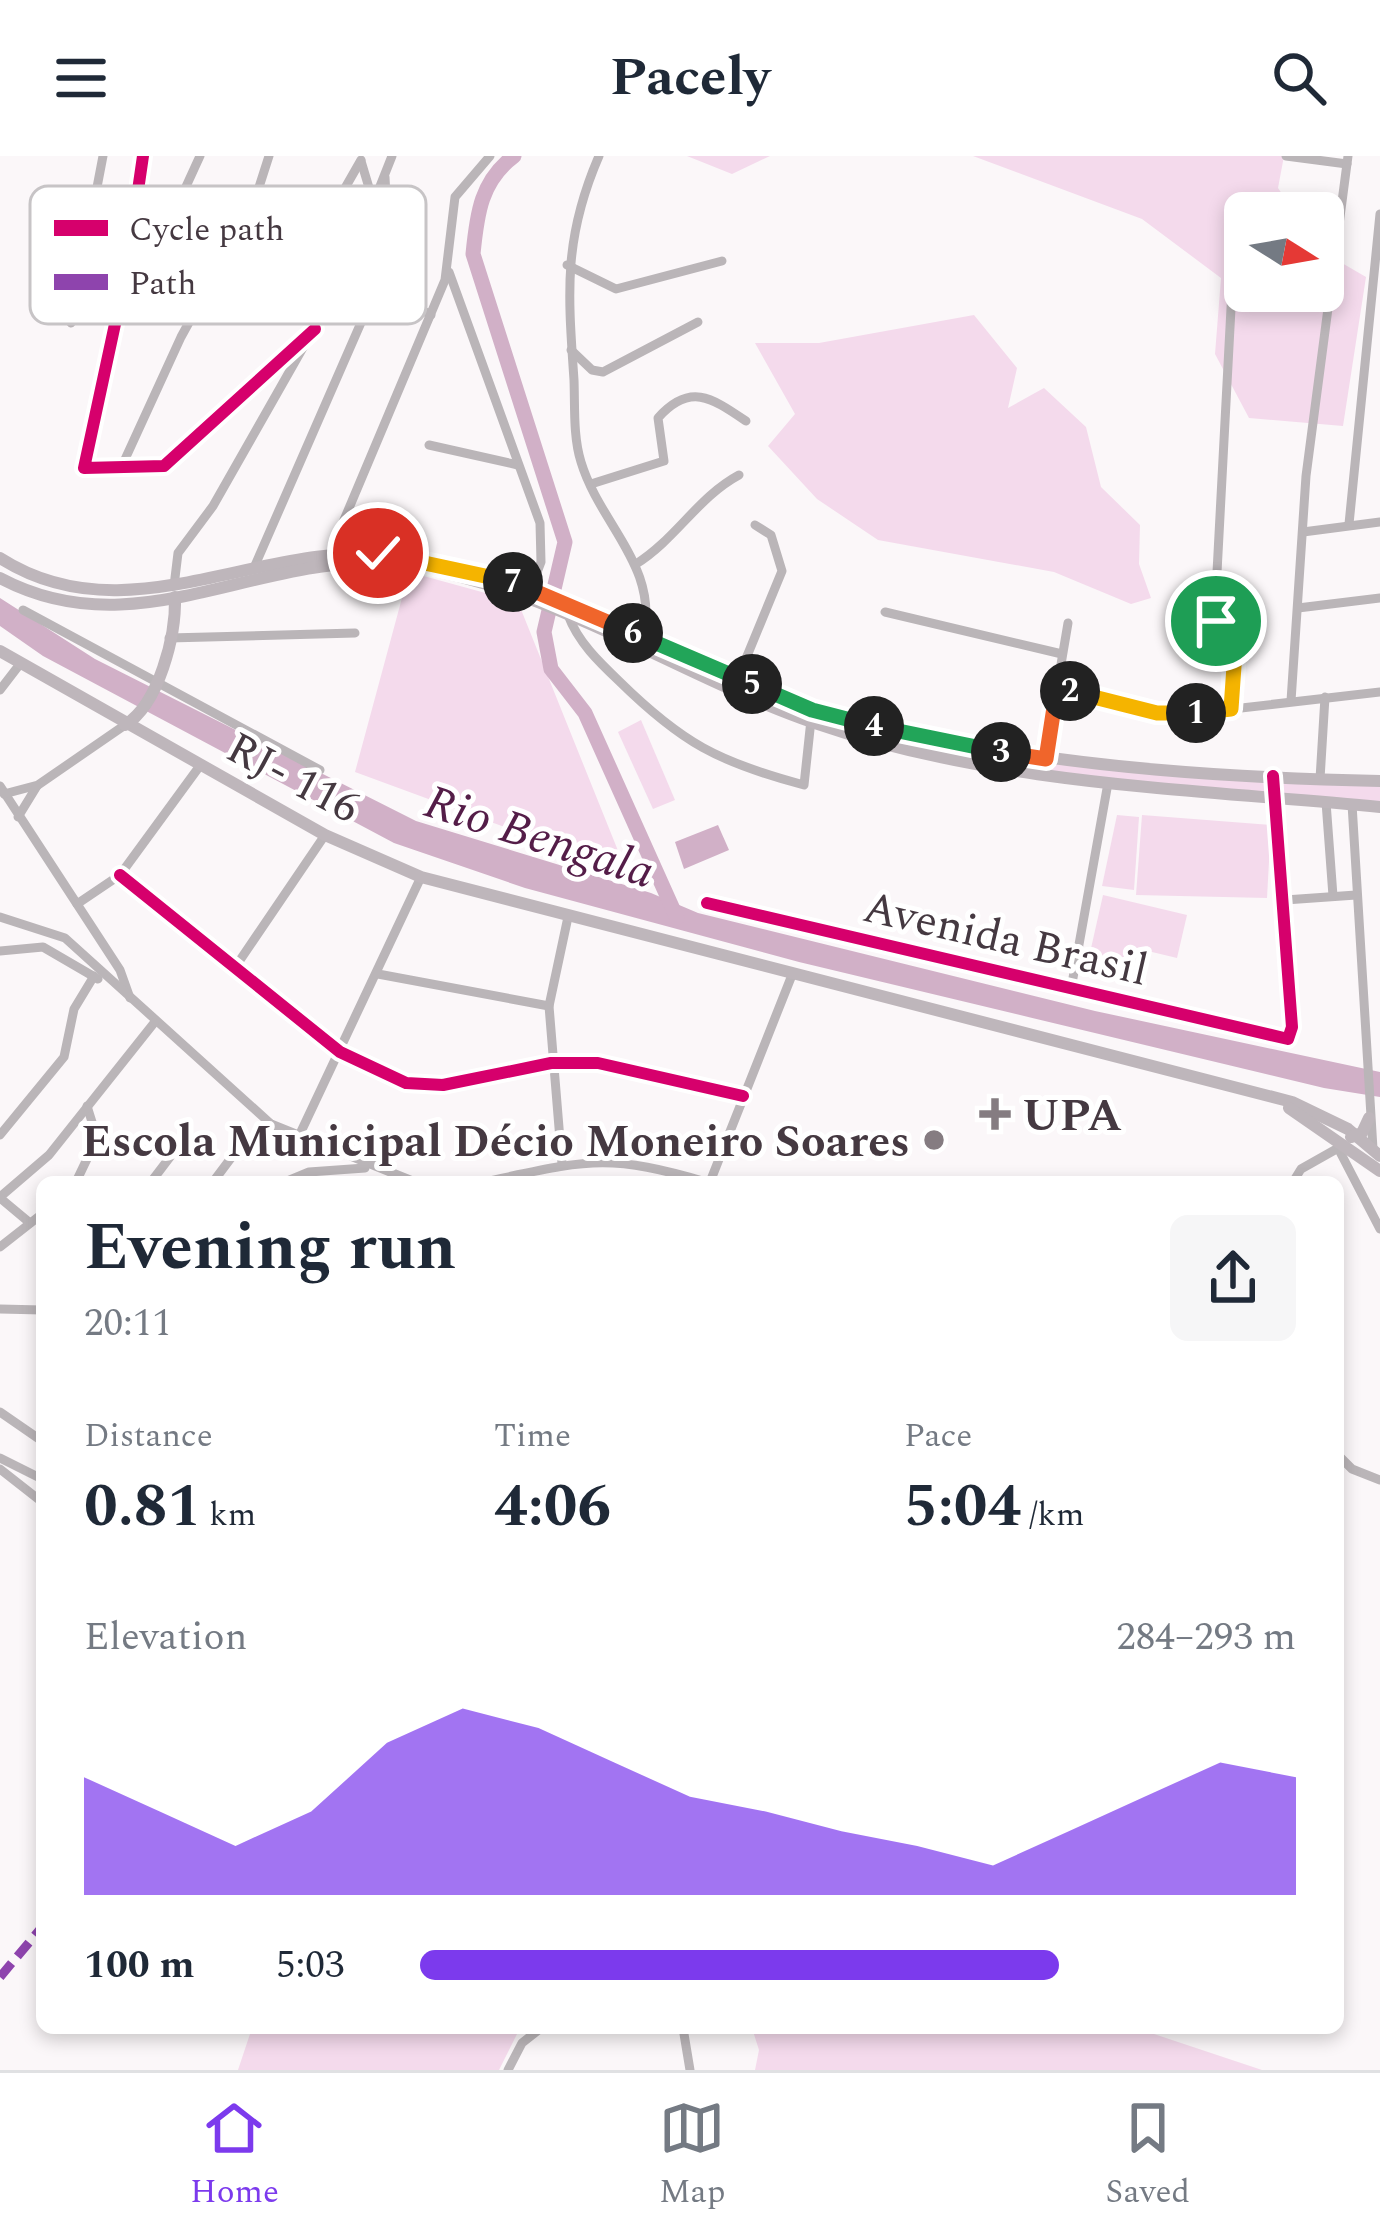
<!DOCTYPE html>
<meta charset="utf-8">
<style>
:root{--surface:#fff;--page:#f6f6f7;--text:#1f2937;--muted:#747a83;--line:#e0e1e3;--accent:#7c3aed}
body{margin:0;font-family:Spectral,serif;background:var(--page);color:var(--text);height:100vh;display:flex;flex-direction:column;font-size:45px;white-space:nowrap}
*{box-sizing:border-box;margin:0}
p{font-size:39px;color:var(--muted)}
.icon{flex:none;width:66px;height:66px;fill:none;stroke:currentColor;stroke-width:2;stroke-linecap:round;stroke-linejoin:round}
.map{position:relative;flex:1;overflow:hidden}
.details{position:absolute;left:36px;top:1020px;width:1308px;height:858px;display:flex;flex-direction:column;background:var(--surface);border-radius:18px;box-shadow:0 6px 18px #0003}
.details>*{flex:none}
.needle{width:78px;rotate:101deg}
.fabs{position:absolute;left:1224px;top:36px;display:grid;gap:24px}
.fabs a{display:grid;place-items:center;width:120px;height:120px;border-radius:18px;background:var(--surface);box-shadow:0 6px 18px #0003;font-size:60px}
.pin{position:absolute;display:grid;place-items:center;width:102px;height:102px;color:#fff;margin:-51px;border:6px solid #fff;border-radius:50%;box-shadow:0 3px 12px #0007}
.km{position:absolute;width:60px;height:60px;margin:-30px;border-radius:50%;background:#222;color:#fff;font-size:33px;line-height:60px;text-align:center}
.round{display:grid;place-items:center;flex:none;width:126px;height:126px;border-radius:18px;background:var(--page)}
.summary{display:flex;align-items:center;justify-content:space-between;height:204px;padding:0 48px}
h1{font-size:66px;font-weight:700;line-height:90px}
.stats{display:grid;grid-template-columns:repeat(3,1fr);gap:18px;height:204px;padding:12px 48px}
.stats div{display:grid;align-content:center}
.stats b{font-size:60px;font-weight:700}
.stats small{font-size:33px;font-weight:400}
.stats p{font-size:33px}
.chart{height:336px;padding:24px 48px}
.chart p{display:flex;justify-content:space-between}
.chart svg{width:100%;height:216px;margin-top:12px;fill:var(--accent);opacity:.7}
ul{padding:0 48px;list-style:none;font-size:39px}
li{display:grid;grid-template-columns:192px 144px 1fr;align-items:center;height:90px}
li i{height:30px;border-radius:15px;background:var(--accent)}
header{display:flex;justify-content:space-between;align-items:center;height:156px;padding:0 48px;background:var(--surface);font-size:54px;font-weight:700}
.menu{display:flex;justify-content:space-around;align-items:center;height:168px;border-top:3px solid var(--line);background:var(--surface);font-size:33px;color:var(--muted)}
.menu a{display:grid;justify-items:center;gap:6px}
.menu .selected{color:var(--accent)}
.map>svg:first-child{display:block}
</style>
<header><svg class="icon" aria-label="menu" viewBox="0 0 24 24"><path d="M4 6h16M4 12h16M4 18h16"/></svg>Pacely<svg class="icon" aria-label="search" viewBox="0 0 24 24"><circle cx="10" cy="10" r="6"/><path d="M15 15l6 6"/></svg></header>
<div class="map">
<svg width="1380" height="1914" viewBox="0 0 1380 1914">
<rect width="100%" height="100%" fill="#fbf7f9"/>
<g fill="#f4daec">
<path d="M687,0h83l-38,18z"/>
<path d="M973,0h311l-6,32 17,25h-50v78h78v-39l43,25 -23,149 -94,-8 -34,-64 6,-76 -79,-59z"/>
<path d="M974,159l43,53 -9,40 36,-20 42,39 15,60 39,38 -1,39 12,34 -20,6 -77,-32 -176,-32 -61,-41 -49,-53 27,-32 -40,-71h64z"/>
<path d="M409,416l109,30 113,281 -105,-48 -171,-63z"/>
<path d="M641,564l34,80 -22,9 -35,-77z"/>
<path d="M1028,603l352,26v20l-356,-33z"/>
<path d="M1117,659l22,2 -5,73 -32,-4z"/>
<path d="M1142,659l129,10 -4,73 -131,-3z"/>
<path d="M1103,739l84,20 -10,43 -50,-12 -10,35 -32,-6z"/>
<path d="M252,1872h268l-21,42h-261z"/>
<path d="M752,1872h384l126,42h-507l4,-20z"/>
</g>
<g fill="#d1b0c7">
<path d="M0,442l95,61 321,162 235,72 47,20 397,98 285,61v25l-56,-9 -525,-126 -274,-74 -131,-45 -351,-187 -43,-30z"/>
<path d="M718,669l11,25 -45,19 -9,-27z"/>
</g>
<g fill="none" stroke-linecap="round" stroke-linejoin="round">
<path stroke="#d1b0c7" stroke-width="15" d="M514,0c-33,25 -37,57 -41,98l92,288 -21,90 7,37 34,44 92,205"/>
<g stroke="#bab5b8" stroke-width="9">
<path d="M143,0l-17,117 -42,195 80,-2 151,-137"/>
<path d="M599,0c-36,83 -31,137 -25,224 1,26 -1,57 7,82 19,63 79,105 62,176"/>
<path d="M1286,0l61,8"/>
<path d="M361,5l12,40"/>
<path d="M309,95l52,-91"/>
<path d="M567,109l49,24 106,-28"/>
<path d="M449,116l91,251 1,39 -11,29"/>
<path d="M377,130l54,29"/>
<path d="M122,141l35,-47 43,-94"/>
<path d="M71,167l32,-167"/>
<path d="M571,194l21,20 11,2 95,-50"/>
<path d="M429,289l89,20"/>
<path d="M121,312l60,-131 72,-131 16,-50"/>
<path d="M591,328l73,-23 -6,-43c32,-36 54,-20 88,3"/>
<path d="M1349,368l31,-310"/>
<path d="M1303,376l77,-10"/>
<path d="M335,402l1,-19 109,-259 10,-83 35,-41"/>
<path d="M636,408c40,-25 62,-67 103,-89"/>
<path d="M253,414l124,-284 11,-49 -3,-60"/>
<path d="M174,430l4,-33 35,-47 133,-234 46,-116"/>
<path d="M1298,452l82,-10"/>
<path d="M23,454l297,160"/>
<path d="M885,456l177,42"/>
<path d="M568,459c10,27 31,47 51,66 63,62 99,81 185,104l7,-65"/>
<path d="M169,482l186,-5"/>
<path d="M738,522l44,-107 -11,-36 -16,-10"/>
<path d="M1057,532l123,27 200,-23"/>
<path d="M0,534l20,-26"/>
<path d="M1291,545l15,-225 42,-320"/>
<path d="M1231,553l4,-57 -16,-21 -4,-21 20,-377"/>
<path d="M1045,603l23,-136"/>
<path d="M1320,623l5,-82"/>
<path d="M0,630l120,184 10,28"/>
<path d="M4,638l34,-9 87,-60"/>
<path d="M1326,646l7,94"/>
<path d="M1352,648l21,345"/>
<path d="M18,661l19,-31"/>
<path d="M120,719l220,177 66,31 37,2 108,-22h47l145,33"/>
<path d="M1285,744l71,-5"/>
<path d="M707,747l581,136 4,-12 -19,-251"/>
<path d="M77,748l43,-29 79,-108"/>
<path d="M0,761l65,21 206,186 144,58"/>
<path d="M0,795l43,-4 55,32"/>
<path d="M236,810l89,-131"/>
<path d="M378,818l171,32"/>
<path d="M1071,833l37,-206"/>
<path d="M0,979l64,-78 10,-48 20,-33"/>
<path d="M298,982l123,-261"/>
<path d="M1338,992l42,81"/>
<path d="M562,1008l-13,-158 19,-89"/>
<path d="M76,1026l21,-44 -10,-32"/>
<path d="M151,1026l19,-25"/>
<path d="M213,1026l21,-28 37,-30"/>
<path d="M285,1026l24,-10 56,-4"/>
<path d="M484,1026c101,-21 120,-30 222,0"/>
<path d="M710,1026l82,-207"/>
<path d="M1293,1026l8,-13 39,-22"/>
<path d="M0,1041l49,-42 105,-132"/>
<path d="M0,1042l30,25"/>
<path d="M0,1091l42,-33"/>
<path d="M0,1153l42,1"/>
<path d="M0,1256l42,29"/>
<path d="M1338,1299l14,14 28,11"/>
<path d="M0,1302l42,21"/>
<path d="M0,1313l42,33"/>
<path d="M683,1872l7,42"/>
<path d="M508,1914l14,-27 19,-15"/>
</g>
<g stroke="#beb6bb" stroke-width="12">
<path d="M0,402c128,82 263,-21 398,-2 149,20 277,104 416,154 39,14 83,21 124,29 145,29 294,39 442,42"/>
<path d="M0,422c141,75 267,-34 409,-12 145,22 270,110 406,157 180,62 377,66 565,84"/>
<path d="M0,495l325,184 96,42 871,225 56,27 32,27"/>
<path d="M125,569c34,-21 51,-89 50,-128"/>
<path d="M1289,952l91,63"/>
<path d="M1351,981l11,-4 7,-15"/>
</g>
<path stroke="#8e44ad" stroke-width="9" stroke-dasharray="18 9" stroke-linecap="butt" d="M0,1821l42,-50"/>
<defs>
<g id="cycleway">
<path d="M143,0l-17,117 -42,195 80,-2 151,-137"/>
<path d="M120,719l220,177 66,31 37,2 108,-22h47l145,33"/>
<path d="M707,747l581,136 4,-12 -19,-251"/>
</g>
</defs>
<use href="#cycleway" stroke="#fff" stroke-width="20"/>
<use href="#cycleway" stroke="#d6006c" stroke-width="12"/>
</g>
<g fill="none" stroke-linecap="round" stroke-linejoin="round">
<defs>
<path id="split-1" d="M1196,557l35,-4 4,-57 -19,-31"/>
<path id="split-2" d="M1070,535l87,22h39"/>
<path id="split-3" d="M1001,596l45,7 11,-71 13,3"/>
<path id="split-4" d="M874,570l127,26"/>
<path id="split-5" d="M752,528l60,26 62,16"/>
<path id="split-6" d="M633,477l119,51"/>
<path id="split-7" d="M513,426l120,51"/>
<path id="split-8" d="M378,397l135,29"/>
</defs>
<use href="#split-1" stroke="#fff" stroke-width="24"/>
<use href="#split-2" stroke="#fff" stroke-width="24"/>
<use href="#split-3" stroke="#fff" stroke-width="24"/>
<use href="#split-4" stroke="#fff" stroke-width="24"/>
<use href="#split-5" stroke="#fff" stroke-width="24"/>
<use href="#split-6" stroke="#fff" stroke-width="24"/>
<use href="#split-7" stroke="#fff" stroke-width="24"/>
<use href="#split-8" stroke="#fff" stroke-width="24"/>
<use href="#split-1" stroke="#f5b400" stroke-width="15"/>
<use href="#split-2" stroke="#f5b400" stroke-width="15"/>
<use href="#split-3" stroke="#f0652b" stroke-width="15"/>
<use href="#split-4" stroke="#22a559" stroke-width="15"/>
<use href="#split-5" stroke="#22a559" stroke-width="15"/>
<use href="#split-6" stroke="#22a559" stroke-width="15"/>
<use href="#split-7" stroke="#f0652b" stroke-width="15"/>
<use href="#split-8" stroke="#f5b400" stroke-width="15"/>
</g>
<g fill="#857c81" stroke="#fff" stroke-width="4.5">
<path d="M989 940h12v12h12v12h-12v12h-12v-12h-12v-12h12z"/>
<circle cx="934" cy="984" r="12"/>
</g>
<g text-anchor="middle" stroke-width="10" stroke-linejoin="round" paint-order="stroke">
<g font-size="45" fill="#453941" stroke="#fff">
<text transform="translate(294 620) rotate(28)" y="16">RJ- 116</text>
<text transform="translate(1006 781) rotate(13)" y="16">Avenida Brasil</text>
</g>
<g font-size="45" font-weight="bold" fill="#453941" stroke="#fff" text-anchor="start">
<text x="1022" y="974">UPA</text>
<text x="910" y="1000" text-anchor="end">Escola Municipal Décio Moneiro Soares</text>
</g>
<g font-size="48" font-style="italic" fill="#541d48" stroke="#fff">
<text transform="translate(540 679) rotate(18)" y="17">Rio Bengala</text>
</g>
</g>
<rect x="30" y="30" width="396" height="138" rx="18" fill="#fff" stroke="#c7c4c6" stroke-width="3"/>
<rect x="54" y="64" width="54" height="16" fill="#d6006c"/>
<rect x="54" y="118" width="54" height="16" fill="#8e44ad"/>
<g font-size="33" fill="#453941">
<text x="129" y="84">Cycle path</text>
<text x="129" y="138">Path</text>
</g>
</svg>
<div class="fabs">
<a><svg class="needle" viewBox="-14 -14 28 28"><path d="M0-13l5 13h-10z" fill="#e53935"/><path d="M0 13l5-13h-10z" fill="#747a83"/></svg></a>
</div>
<div class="pin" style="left:1216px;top:465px;background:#1e9e55"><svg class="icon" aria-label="arrive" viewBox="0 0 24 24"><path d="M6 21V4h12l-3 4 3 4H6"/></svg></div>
<div class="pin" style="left:378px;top:397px;background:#d93025"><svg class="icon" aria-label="check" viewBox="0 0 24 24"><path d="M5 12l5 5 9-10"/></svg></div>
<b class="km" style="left:1196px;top:557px">1</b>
<b class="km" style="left:1070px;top:535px">2</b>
<b class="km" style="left:1001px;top:596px">3</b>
<b class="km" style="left:874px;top:570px">4</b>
<b class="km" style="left:752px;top:528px">5</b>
<b class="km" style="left:633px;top:477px">6</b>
<b class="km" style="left:513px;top:426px">7</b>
<section class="details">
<div class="summary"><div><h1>Evening run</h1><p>20:11</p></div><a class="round"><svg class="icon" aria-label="share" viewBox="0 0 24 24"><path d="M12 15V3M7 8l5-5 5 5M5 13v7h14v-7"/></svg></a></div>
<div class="stats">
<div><p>Distance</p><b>0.81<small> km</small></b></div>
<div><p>Time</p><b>4:06</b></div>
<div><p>Pace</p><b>5:04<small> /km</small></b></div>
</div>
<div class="chart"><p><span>Elevation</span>284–293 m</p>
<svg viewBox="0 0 160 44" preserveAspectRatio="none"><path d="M0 44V20L10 27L20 34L30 27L40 13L50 6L60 10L70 17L80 24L90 27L100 31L110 34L120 38L130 31L140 24L150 17L160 20V44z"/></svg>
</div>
<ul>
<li><b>100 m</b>5:03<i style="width:73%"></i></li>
</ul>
</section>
</div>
<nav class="menu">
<a class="selected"><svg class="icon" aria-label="home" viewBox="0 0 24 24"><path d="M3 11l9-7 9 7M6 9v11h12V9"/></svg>Home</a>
<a><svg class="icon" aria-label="map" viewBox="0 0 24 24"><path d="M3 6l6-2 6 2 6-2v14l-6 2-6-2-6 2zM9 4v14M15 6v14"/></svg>Map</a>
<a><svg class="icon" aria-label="saved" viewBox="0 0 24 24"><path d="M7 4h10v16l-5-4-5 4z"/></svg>Saved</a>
</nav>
